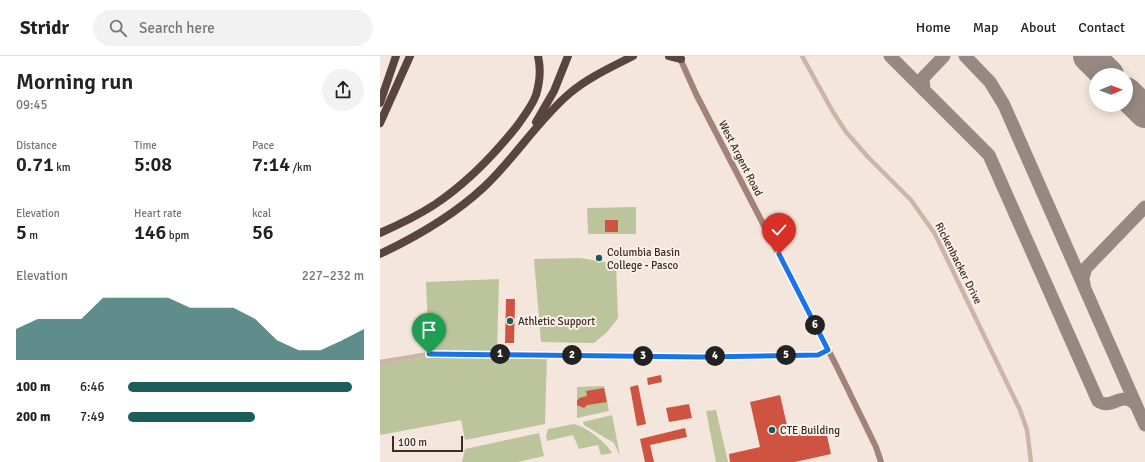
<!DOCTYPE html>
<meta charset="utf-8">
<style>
:root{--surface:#fff;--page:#f2f2f2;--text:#222;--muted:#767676;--line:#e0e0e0;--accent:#1b5d5b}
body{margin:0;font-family:Signika,sans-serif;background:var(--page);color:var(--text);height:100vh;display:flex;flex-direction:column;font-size:15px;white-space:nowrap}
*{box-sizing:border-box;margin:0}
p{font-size:13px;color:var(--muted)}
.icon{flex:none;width:22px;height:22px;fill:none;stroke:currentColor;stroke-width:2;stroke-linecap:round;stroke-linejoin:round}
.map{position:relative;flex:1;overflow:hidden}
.drawer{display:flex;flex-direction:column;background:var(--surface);width:380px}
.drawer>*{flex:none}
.needle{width:26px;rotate:89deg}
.controls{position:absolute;left:709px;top:12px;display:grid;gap:8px}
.controls a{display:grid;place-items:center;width:44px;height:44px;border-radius:50%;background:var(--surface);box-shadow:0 2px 10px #0003;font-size:20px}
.scale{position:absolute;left:12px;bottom:10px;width:71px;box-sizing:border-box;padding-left:4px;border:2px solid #392c28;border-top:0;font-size:11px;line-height:14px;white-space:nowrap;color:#392c28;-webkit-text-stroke:3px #fbf1e9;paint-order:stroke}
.pin{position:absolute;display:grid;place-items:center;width:34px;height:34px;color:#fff;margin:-41px -17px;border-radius:50% 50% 50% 0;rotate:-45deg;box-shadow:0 0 4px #0007}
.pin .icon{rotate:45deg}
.km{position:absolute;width:20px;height:20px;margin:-10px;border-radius:50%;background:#222;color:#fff;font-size:11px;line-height:20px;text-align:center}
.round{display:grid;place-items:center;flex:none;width:42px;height:42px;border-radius:21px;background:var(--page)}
.overview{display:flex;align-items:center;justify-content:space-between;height:68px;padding:0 16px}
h1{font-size:22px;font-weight:600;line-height:30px}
.stats{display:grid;grid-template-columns:repeat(3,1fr);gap:6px;height:68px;padding:4px 16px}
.stats div{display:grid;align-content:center}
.stats b{font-size:20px;font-weight:600}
.stats small{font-size:11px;font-weight:400}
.stats p{font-size:11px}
.chart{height:112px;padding:8px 16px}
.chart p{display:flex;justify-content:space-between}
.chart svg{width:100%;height:72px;margin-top:4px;fill:var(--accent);opacity:.7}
ul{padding:0 16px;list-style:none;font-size:13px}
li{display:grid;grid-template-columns:64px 48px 1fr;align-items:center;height:30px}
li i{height:10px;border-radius:5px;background:var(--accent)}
header{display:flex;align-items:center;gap:24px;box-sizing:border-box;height:56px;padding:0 20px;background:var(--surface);border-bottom:1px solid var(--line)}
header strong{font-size:19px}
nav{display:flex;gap:22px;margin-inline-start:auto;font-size:14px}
.search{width:280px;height:36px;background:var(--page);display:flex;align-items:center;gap:10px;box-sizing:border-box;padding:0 14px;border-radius:22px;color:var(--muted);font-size:15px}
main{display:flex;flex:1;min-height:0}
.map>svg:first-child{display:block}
</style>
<header>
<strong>Stridr</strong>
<div class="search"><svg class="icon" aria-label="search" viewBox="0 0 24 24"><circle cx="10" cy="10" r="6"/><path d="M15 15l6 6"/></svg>Search here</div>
<nav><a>Home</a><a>Map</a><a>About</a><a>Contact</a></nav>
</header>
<main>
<section class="drawer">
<div class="overview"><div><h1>Morning run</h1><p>09:45</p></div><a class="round"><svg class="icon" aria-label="share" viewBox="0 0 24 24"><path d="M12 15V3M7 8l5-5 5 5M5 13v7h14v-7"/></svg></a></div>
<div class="stats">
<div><p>Distance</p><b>0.71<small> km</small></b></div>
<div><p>Time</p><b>5:08</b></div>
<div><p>Pace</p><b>7:14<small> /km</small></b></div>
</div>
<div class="stats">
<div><p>Elevation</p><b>5<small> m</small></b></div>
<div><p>Heart rate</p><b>146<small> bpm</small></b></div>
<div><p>kcal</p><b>56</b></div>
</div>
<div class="chart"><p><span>Elevation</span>227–232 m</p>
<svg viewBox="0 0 160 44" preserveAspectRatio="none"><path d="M0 44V25L10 19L20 19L30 19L40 6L50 6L60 6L70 6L80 12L90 12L100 12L110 19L120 32L130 38L140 38L150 32L160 25V44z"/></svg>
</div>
<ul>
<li><b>100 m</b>6:46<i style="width:95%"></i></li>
<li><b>200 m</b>7:49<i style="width:54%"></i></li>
</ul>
</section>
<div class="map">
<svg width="765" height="406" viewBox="0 0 765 406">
<rect width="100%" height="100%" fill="#f4e6dc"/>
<g fill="#bbc49b">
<path d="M256,151v27h-48l-1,-26z"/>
<path d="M200,202l36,6 2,54 -11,14 -13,11 -53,-1 -7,-83z"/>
<path d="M119,223l-2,72h-68l-3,-69z"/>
<path d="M56,299l111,1 -2,68 -80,16 -4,-20 -81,15v-71z"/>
<path d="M224,330l5,25 -32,7v-31z"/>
<path d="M336,354l12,52h-12l-10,-51z"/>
<path d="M232,359l8,41 -6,-13 -30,-18 -1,-3z"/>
<path d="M194,368c12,3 32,18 38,29l-11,2 -3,-10 -19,4 -6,-14 -26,6 -1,-5 2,-7z"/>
<path d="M159,377l5,23 -26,6h-56l3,-13z"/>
</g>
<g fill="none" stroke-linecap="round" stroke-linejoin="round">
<g stroke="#968982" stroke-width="13">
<path d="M510,0l99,99 109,246c14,10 24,-12 38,4"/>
<path d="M585,0l25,26 14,23 141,320"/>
<path d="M544,34l-1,-12 21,-22"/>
<path d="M704,228l-1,-6 3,-10 59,-61"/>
</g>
<g stroke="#968982" stroke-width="32">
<path d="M709,0l19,19"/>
<path d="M746,37l19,19"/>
</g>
</g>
<g fill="#ce5441">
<rect x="225" y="164" width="13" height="12"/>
<path d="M126,243h9l-1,44h-9z"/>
<path d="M281,319l1,7 -14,3 -1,-7z"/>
<path d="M258,329l8,39 -9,2 -7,-39z"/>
<path d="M224,332l3,14 -20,3 -3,3 -7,-3v-4l2,-3 8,-2 -1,-5z"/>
<path d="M400,339l9,39 36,-8 6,28 -36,8h-65l-1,-8 31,-7 -10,-45z"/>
<path d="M309,348l3,14 -23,4 -3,-14z"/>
<path d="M305,372l2,9 -37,8 4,17h-9l-5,-23z"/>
</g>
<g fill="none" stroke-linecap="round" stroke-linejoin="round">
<g stroke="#cdb4a7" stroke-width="4.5">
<path d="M422,0l31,56 13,20 22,25 43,43 24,34 85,176 7,20 4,32"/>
<path d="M0,306l49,-8 274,3 115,-2 10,-5"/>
</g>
<path stroke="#a18378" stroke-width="6" d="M299,0l17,38 140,271 40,82 5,15"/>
<g stroke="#5a443f" stroke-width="8">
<path d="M289,0l12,3"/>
<path d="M0,47l16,-47"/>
<path d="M156,66l18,-31 14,-35"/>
<path d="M0,67l30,-67"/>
<path d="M0,177c18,-8 37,-17 54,-28 32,-21 59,-49 83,-79 7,-10 15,-20 19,-31 4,-13 5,-26 2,-39"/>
<path d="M0,198c38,-18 73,-38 104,-67 31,-29 54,-67 86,-94 19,-16 42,-26 63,-37"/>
</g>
</g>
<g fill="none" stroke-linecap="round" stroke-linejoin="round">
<defs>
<path id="route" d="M49,298l272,3 117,-2 10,-5 -49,-96"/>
</defs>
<use href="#route" stroke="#fff" stroke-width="8"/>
<use href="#route" stroke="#1a73e8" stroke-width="5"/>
</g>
<g fill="#1b5d5b" stroke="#fbf1e9" stroke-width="1.5">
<circle cx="219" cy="202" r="4"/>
<circle cx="130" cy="265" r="4"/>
<circle cx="392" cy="374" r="4"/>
</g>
<g text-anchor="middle" stroke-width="4" stroke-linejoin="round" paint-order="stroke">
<g font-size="11" fill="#392c28" stroke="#fbf1e9">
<text transform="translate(361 102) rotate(63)" y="4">West Argent Road</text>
<text transform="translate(579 207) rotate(63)" y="4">Rickenbacker Drive</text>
</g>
<g font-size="11" fill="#392c28" stroke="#fbf1e9" text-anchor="start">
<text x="227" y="200">Columbia Basin<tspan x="227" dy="13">College - Pasco</tspan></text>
<text x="138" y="269">Athletic Support</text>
<text x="400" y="378">CTE Building</text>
</g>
</g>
</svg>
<div class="controls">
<a><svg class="needle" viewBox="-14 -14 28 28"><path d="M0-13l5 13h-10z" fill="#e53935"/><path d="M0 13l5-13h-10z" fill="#767676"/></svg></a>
</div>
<div class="scale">100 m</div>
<div class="pin" style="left:49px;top:298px;background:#1e9e55"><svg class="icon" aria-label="arrive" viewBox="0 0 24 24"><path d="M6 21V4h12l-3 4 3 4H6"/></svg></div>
<div class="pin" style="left:399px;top:198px;background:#d93025"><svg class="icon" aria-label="check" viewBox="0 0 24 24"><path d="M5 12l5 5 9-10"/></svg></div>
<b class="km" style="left:120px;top:298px">1</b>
<b class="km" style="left:192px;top:299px">2</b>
<b class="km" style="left:263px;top:300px">3</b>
<b class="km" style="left:335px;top:300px">4</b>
<b class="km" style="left:406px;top:299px">5</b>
<b class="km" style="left:435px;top:269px">6</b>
</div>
</main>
